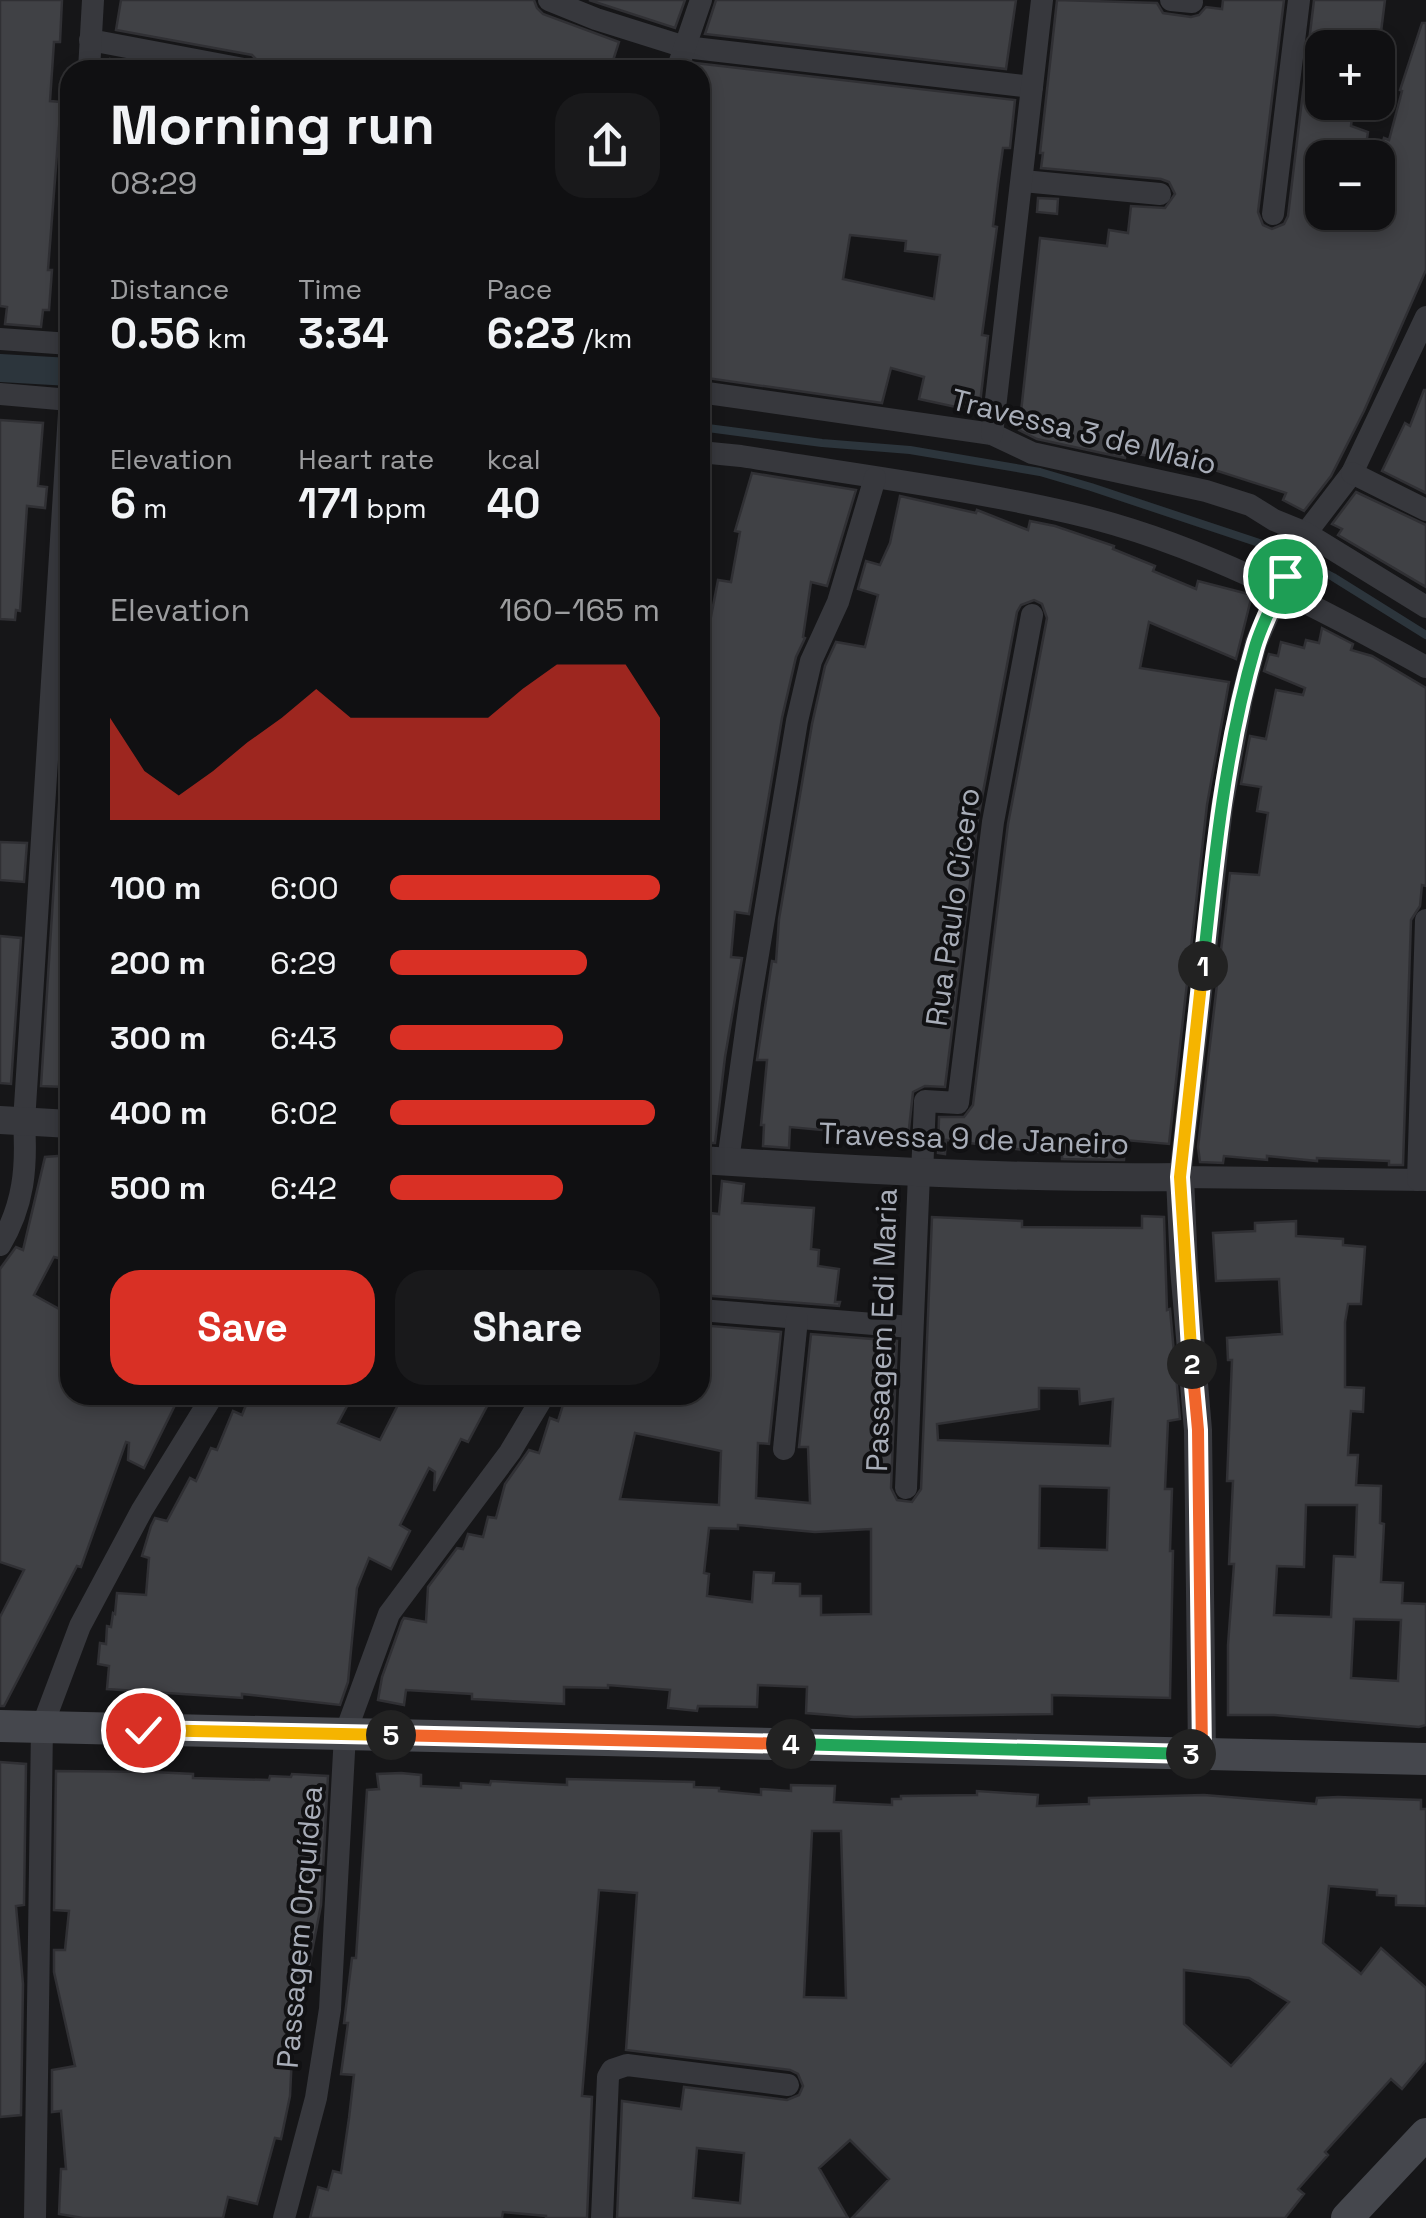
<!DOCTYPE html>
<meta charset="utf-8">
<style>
:root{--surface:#101012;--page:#19191b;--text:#f1f3f6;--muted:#9c9d9f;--line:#303032;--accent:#d93025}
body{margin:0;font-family:"Space Grotesk",sans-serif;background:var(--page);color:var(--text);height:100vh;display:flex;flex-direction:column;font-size:38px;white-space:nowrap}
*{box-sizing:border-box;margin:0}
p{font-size:32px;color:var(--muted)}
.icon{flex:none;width:55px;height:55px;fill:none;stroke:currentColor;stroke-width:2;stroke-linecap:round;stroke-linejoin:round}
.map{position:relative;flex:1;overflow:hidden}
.details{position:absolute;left:60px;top:60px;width:650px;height:1345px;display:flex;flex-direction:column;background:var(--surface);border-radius:30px;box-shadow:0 5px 15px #0003,0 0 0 2px var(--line)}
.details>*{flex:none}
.controls{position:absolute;left:1305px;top:30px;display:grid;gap:20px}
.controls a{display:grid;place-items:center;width:90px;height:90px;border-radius:20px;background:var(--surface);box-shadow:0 5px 15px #0003,0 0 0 2px var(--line);font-size:50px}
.pin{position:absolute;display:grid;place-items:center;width:85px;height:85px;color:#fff;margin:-42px;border:5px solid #fff;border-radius:50%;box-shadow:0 2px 10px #0007}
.km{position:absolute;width:50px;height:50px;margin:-25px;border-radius:50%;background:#222;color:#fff;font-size:28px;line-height:50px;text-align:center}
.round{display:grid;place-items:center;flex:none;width:105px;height:105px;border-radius:30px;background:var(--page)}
.head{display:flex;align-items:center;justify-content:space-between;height:170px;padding:0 50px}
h1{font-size:55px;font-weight:700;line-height:75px}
.stats{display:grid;grid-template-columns:repeat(3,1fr);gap:15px;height:170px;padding:10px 50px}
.stats div{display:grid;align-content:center}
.stats b{font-size:42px;font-weight:700}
.stats small{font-size:28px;font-weight:400}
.stats p{font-size:28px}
.chart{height:280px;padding:20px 50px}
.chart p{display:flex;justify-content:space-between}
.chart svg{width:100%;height:180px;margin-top:10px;fill:var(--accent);opacity:.7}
.action{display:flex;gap:20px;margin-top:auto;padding:20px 50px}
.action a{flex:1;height:115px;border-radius:30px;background:var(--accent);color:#fff;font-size:40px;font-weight:700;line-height:115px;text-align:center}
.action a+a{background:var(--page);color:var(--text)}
ul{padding:0 50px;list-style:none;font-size:32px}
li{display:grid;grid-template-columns:160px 120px 1fr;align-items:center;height:75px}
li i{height:25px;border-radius:12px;background:var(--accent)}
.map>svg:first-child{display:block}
</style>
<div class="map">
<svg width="1426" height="2218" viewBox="0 0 1426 2218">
<rect width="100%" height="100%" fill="#161618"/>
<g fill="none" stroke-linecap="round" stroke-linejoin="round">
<path stroke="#2c353c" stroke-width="8" d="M700,427l122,16 88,7 130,22 51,15 192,64 50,26 93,58"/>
<path stroke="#2c353c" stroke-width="28" d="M0,368l70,4"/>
</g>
<g fill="#404145" stroke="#303034" stroke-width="2.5" fill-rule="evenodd">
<path d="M0,0h62l-2,42h-6l-4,59 11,1 -13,168h4l-3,40h-6l-2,17 -36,-3 2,-17 -7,-1z"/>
<path d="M121,0h413l3,8 6,6 76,28 -9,28h-330l-17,-4 -11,-11 -136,-25z"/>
<path d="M589,0h96l-10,28z"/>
<path d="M716,0h300l-10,69 -301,-35z"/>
<path d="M1057,0l100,3 6,10 28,4 8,-2 7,-8 16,2 1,-9h61l-26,212 5,13 9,4 12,-5 4,-8 26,-216h71l-6,48h-57v54h32l-3,24 17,6 -4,26h-42v54h56v-54l6,-20 5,2 13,-49 -2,-1 22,-67h4v247l-62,141 -33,65 -27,35 -21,-11 3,-7 -90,-29 -70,-12 -1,6 -88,-19 -18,-9 21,-192 67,8 2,-16 19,3 3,-27 34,2 10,-14 -6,-12 -8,-3 -120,-11 2,-15h-3z"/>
<path d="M110,59l58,11h-60z"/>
<path d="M695,63l320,37 -5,48h-7l-5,36 -5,42 4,1 -15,108 6,1 -9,76 -60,-13 5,-22 -33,-9 -9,35 -182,-26v-307h-7zM850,235l56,6 -1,10 35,4 -6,44 -91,-20z"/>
<path d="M1038,198l20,1 -1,15 -20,-2z"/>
<path d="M1424,390h2v103l-44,-22 23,-48 5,3z"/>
<path d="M0,420l43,3 -5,63 9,1 -2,21 -18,-2 -7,105 -4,-1 -1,10 -15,-1z"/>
<path d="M752,473l104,17 -29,96 -16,-4 -8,55 2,1 -9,19 -14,61 -33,196 -14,-2 -4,45 11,1 -17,99 -10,86h-15v-469l18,-94 13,2 9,-50 -5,-1z"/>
<path d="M1356,492l70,33v62l-88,-52 4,-6 -10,-5z"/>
<path d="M900,496l76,17 1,-3 51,20 2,-9 25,5 59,20 -1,3 42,17 -2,5 43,18 2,-8 54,14 -16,64 -87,-37 -9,46 89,14 -22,123 -38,339 -44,-4 -1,20 -62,-1v-4l-116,-15 -1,14 -7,-1 1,-36h25l9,-12 35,-281 39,-206 -5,-14 -8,-4 -13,5 -4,7 -39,207 -33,268 -20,-1 -12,6 -5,46 -118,-11 -1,21 -26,-2 1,-21h-3l6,-65h-10l15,-99 4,1 3,-43 33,-195 13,-58 11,-24 29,5 13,-52 -20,-6 8,-28 14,4 10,-22z"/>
<path d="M1322,628l31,16 -2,6 21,6 54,32v198l-4,-1 -2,21 -9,14 -8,245h-14v-4l-72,-3v3l-50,-5v4l-43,-4 -1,7 -23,-1 -2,-15 32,-274 29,2 9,-62 -11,-2 4,-24 -20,-3 9,-48 16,3 10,-49 27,5 2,-7 -41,-17 5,-17 9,2 3,-14 23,6 2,-8 13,3z"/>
<path d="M64,726h6v293l-5,68 -24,-1z"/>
<path d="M0,842l27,1 -3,39 -24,-2z"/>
<path d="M0,936l21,2 -10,146 -11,-1z"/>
<path d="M70,1155v106l-16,-4 -20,38 36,20v48l-9,17 9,5v10h110l-36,73 -16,-8 1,-17 -3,-1 -45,125 -4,-1 -73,140h-4v-89l24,-47 -24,-8v-293l16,-22 7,3 22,-93z"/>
<path d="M722,1181l22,3 -2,19 72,5 -3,41 8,1 -1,16 21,3 -4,33h5l-1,4 -139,-11v-83l19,2z"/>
<path d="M1142,1216l22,1 3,93 3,-1 10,110 -12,2 -3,68h7l-2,62h3l-3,147 -118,-3v19l-198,3 -48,-4 1,-26 -49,-2 -1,22 -59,-1 -1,5 -29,-3 2,-18 -62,-5v3l-44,-1v17l-92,-5v-5l-66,-4 -2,15 -26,-5 4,-23 20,-56 2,-3 22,4 2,-35 29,-39 6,1 5,-15 15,3 5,-20 8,1 9,-34 24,-34 10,3 11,-35 8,3 8,-26h134v-70l81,7 -12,112 -11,-1 -2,55 54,5 -2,-56h-9l12,-113 86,7 -6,147 6,12 15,2 9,-13 11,-272 90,4v6l120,1zM1039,1388l40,1 1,15 33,-5 -3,47 -172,-6 -1,-16 102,-15zM635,1433l86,18 -2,54 -99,-6zM1040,1486l69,2 -2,62 -68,-2zM738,1525l77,7 56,-3v85l-50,1v-19h-21v-12l-27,-1 1,-10 -20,-1 -2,30 -45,-6 2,-22 -5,-1 5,-45 29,1z"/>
<path d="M1296,1221v15l47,3v6l22,2 -4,57h-13l-3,18v65l19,1 -1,24 -12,-1 -3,44h10l-2,30 25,1 -1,37 4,1 -3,58 22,1 -1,20 24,1v121l-7,2 -145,-12h-46v-70l6,-81h-5l4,-83h-6l5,-121h-4l-1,-22 55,-4 -3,-55 -63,2 -3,-48 42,-2v-8zM1306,1505h51l-2,52 -21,-1 -3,61 -57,-2 3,-49 27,1zM1354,1619l47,1 -3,61 -47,-3z"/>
<path d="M250,1395h103l-15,28 42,17 23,-45h90l-25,47 -7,-3 -27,52 1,-19 -6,-4 -29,57 10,6 -19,38 -22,-11 -12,30 -9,94 -8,23 -98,-11v4l-135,-9 2,-23 -11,-2 2,-21 6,1 1,-18 4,1 2,-14 2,1 2,-21 29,2 3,-37 -7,-2 9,-30 4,-8 12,3 23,-43 6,3 15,-33 6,2 16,-39 9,4z"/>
<path d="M0,1762l26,2 -2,141 -8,1 7,78 -2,131 -21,2z"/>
<path d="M56,1771l98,1 39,2v4l76,2 1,-4 21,1 1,-3 36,2 -7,129 -29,150 -2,41 -9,43 -6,-1 -18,66 -29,-7 -5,21h-140l-24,-4 2,-45h5l-5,-58 -9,1v-42l23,-4 -21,-94v-22h11l4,-39 -15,-1z"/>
<path d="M401,1773l20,2v11l40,2v-5l29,2 1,-4 76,4v-6l127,3v5l25,1v3l42,4v-6l30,2v-6l44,1 -1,16 58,3v-6h9v-3l76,-1v-4l61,4 -1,11 52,-2v-6l115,-3 112,9 1,-6 21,-1 83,3v9h5v97l-30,-1v-9l-19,-1v-5l-48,-4 -6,57 38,31 20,-26 45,40v72l-24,29 -11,-10 -66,73 3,3 -30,34 6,5 -19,24h-433l37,-39 -39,-39 -31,28 29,50h-231l5,-117 59,8 3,-22 103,13 12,-5 4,-9 -5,-12 -8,-4 -164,-20 11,-157 -38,-3 -17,206 10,1 -5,121h-41v-2l-43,-4 -1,6h-192l8,-31 10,3 5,-19 8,2 8,-55 5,-43 -13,-1 7,-51h-4l8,-65h4l11,-168 12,-1 -2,-15zM812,1831h29l5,167 -42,-1zM1184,1970l65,8 40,24 -58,64 -47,-42zM697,2148l47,5 -4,50 -47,-5z"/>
</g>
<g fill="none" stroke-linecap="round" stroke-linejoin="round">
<g stroke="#37383d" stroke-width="22">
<path d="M549,0l47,19 89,28 347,40"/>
<path d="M1171,0l21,2"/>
<path d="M90,40l159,30"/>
<path d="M89,70l4,-70"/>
<path d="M677,70l24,-70"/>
<path d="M1023,181l137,13"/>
<path d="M1273,214l26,-214"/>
<path d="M1426,317l-74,156 -46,60 -1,8 -20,36 -29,66 -14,55 -20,109 -42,370 246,3"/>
<path d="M0,339l70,5"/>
<path d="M700,392l292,42 40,19 174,38 44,14 24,15 32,13 120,74"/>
<path d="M0,394l70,6"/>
<path d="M992,434l50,-434"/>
<path d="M700,452l41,4c110,18 222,32 330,57 127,29 242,92 355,154"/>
<path d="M1352,473l74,37"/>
<path d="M728,1161l22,-159 47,-281 14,-60 27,-59 37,-124"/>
<path d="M922,1175l3,-74 33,2 35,-281 39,-207"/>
<path d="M1418,1180l8,-260"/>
<path d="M0,1245c24,-40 27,-78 24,-123l46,-724"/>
<path d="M700,1310l211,17"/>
<path d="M784,1449l13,-130"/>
<path d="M906,1488l13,-314"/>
<path d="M35,2218l7,-491 38,-101 62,-116 71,-115"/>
<path d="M284,2218l32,-120 14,-89 15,-275 44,-120 121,-162 34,-57"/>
<path d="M602,2218l6,-141 4,-7 15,-5 161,20"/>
</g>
<g stroke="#37383d" stroke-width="28">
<path d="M0,1120l70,4"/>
<path d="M700,1160c160,10 319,19 480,17l4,91 14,162 4,324"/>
</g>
<g stroke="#45474d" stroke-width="32">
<path d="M0,1726l1426,33"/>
<path d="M1347,2218l79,-84"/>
</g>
</g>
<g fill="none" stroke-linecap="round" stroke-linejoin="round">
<defs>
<path id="split-1" d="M1203,966c11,-106 22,-216 52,-319 7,-24 20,-47 30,-71"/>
<path id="split-2" d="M1192,1364l-12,-187 23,-211"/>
<path id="split-3" d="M1191,1754h11l-4,-324 -6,-66"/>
<path id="split-4" d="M791,1744l400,10"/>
<path id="split-5" d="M391,1735l400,9"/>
<path id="split-6" d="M143,1730l248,5"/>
</defs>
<use href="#split-1" stroke="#fff" stroke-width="20"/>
<use href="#split-2" stroke="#fff" stroke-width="20"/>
<use href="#split-3" stroke="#fff" stroke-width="20"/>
<use href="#split-4" stroke="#fff" stroke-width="20"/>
<use href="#split-5" stroke="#fff" stroke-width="20"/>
<use href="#split-6" stroke="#fff" stroke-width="20"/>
<use href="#split-1" stroke="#22a559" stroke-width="12"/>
<use href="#split-2" stroke="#f5b400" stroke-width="12"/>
<use href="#split-3" stroke="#f0652b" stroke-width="12"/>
<use href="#split-4" stroke="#22a559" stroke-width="12"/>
<use href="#split-5" stroke="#f0652b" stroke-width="12"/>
<use href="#split-6" stroke="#f5b400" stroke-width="12"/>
</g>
<g text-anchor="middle" stroke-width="8" stroke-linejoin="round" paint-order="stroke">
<g font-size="30" fill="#a8adb8" stroke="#111113">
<text transform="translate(1084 432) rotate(14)" y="10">Travessa 3 de Maio</text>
<text transform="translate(953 907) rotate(-82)" y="10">Rua Paulo Cícero</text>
<text transform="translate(974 1139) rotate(2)" y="10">Travessa 9 de Janeiro</text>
<text transform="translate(882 1330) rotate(-88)" y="10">Passagem Edi Maria</text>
<text transform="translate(300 1927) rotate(-85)" y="10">Passagem Orquídea</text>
</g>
</g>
</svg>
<div class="controls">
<a>+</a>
<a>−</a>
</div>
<div class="pin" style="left:1285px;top:576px;background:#1e9e55"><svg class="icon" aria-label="arrive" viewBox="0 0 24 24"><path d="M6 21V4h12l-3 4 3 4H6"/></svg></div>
<div class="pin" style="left:143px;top:1730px;background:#d93025"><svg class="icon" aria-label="check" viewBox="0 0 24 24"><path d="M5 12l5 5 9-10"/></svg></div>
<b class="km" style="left:1203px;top:966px">1</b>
<b class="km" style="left:1192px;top:1364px">2</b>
<b class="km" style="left:1191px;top:1754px">3</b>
<b class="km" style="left:791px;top:1744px">4</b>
<b class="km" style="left:391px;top:1735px">5</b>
<section class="details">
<div class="head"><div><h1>Morning run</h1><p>08:29</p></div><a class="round"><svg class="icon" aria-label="share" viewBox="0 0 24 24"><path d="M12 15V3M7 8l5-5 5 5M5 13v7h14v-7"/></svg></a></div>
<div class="stats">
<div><p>Distance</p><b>0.56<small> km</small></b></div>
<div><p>Time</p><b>3:34</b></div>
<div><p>Pace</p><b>6:23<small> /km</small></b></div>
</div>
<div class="stats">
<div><p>Elevation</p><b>6<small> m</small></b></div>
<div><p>Heart rate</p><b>171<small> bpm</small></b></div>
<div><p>kcal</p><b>40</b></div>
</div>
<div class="chart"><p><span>Elevation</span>160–165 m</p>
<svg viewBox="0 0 160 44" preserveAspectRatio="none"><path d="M0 44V19L10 32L20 38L30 32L40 25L50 19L60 12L70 19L80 19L90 19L100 19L110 19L120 12L130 6L140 6L150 6L160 19V44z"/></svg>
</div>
<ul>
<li><b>100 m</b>6:00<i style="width:100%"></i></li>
<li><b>200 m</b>6:29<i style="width:73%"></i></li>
<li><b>300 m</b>6:43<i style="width:64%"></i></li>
<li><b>400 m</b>6:02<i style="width:98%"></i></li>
<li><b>500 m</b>6:42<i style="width:64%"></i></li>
</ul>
<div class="action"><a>Save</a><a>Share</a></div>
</section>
</div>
